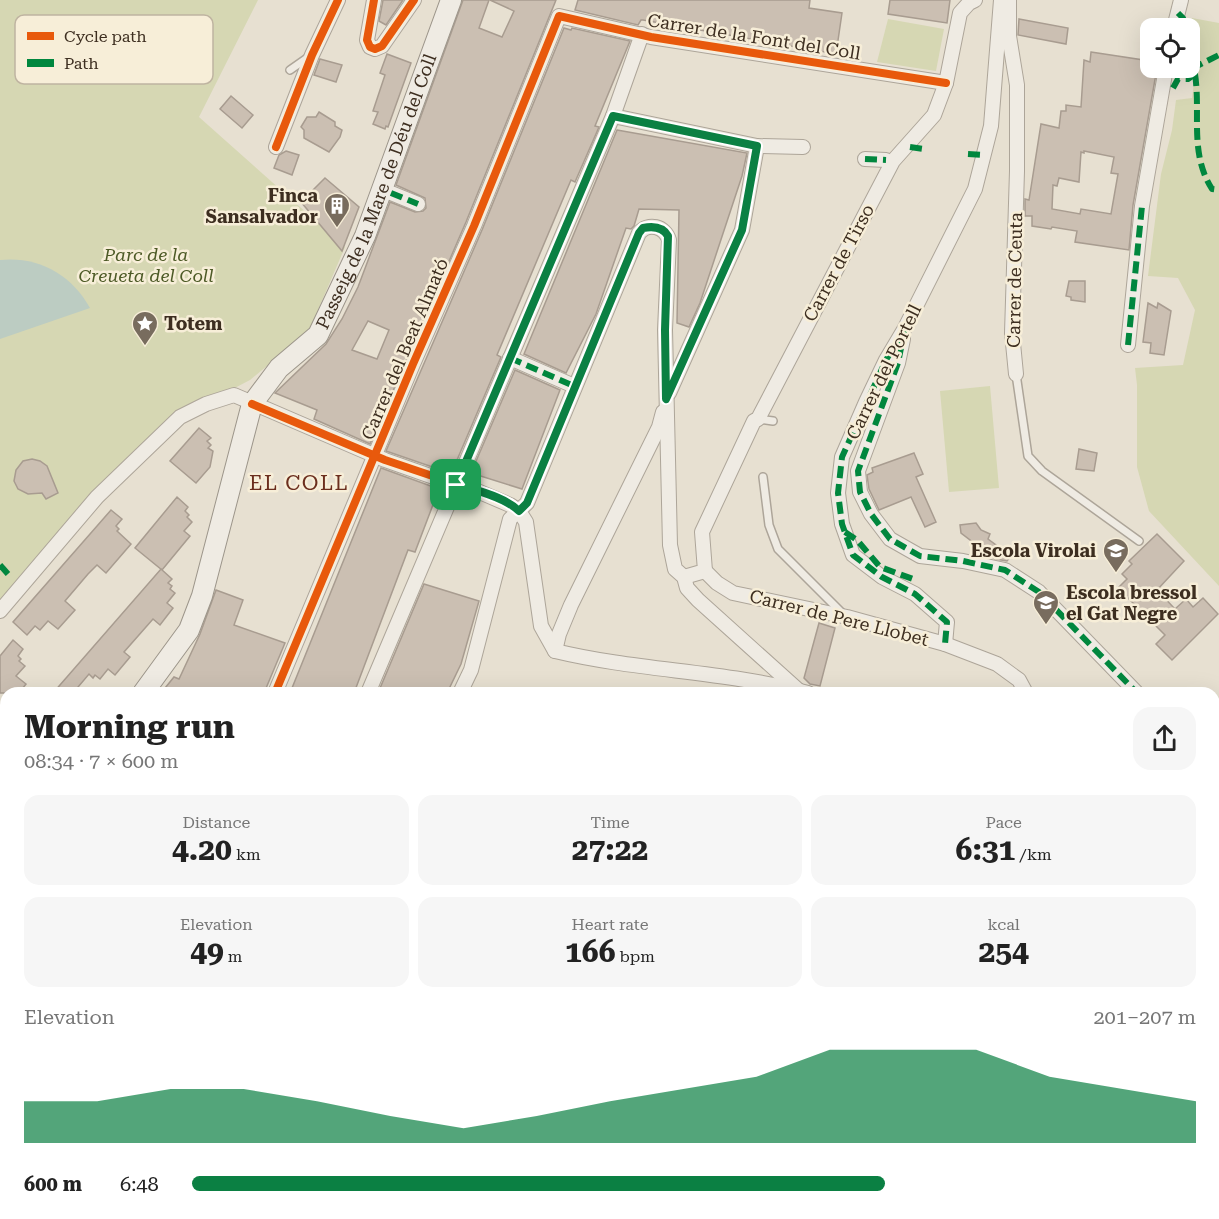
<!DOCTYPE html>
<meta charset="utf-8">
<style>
:root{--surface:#fff;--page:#f6f6f6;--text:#222;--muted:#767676;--accent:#0b8043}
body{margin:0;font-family:"Roboto Serif",serif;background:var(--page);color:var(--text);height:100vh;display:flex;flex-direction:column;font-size:22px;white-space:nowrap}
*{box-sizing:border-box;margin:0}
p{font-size:20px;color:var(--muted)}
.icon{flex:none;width:33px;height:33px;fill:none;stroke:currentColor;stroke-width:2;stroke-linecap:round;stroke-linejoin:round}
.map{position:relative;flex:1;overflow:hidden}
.sheet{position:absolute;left:0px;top:687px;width:1220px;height:532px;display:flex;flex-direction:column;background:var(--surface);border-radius:18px 18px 0 0;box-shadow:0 6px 24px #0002}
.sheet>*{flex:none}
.fabs{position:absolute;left:1140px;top:18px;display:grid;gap:12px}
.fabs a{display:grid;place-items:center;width:60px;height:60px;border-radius:12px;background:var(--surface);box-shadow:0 6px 24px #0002;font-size:30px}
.pin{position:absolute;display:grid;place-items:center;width:51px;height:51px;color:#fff;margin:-26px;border-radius:12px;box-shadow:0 3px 9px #0006}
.round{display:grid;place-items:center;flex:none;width:63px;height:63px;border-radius:18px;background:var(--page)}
.head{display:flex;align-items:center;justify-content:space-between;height:102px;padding:0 24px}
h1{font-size:33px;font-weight:700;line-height:45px}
.figures{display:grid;grid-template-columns:repeat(3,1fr);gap:9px;height:102px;padding:6px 24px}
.figures div{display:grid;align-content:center;border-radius:15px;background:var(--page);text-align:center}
.figures b{font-size:30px;font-weight:700}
.figures small{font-size:16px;font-weight:400}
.figures p{font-size:16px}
.chart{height:168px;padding:12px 24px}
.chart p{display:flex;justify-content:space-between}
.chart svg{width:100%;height:108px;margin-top:6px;fill:var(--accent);opacity:.7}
ul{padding:0 24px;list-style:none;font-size:20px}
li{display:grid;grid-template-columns:96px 72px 1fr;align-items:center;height:45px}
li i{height:15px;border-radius:8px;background:var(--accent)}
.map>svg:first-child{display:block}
</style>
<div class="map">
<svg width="1219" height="1219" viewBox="0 0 1219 1219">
<rect width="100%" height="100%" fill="#e7e0d1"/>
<g fill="#d6d7b3">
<path d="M0,0h258l-59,117 146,130 -36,84 -59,49 -23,12 -41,14 -69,62 -117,137z"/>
<path d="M1192,18l27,5v563l-70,-75 -12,-44v-82l-2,-17 48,-3 12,-55 -17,-32 -30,-2 13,-102 11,-44 4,-30 16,-2 3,-23 -7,4 -9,-8 1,-3h10v-39z"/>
<path d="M888,19l56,10 -8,42 -59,-9z"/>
<path d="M990,386l9,102 -50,4 -9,-101z"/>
<path d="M1214,798l5,5v416h-939l2,-5h932z"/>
</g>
<path fill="#bcccc2" d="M0,260c38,-4 71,14 90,48l-90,31z"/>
<g fill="#cbbfb2" stroke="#a89c90" stroke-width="1.5" fill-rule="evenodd">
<path d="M383,0h20l-17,25 -7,-4z"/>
<path d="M463,0h26l-10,28 23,9 12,-26 -24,-11h66l-90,222 -96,222 -56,-25 3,-9 -42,-17 51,-49 16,-25 16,-32 32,-85 25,10 8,-1 3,-3 -1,-10 -29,-13zM368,321l21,9 -12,29 -25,-9z"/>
<path d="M578,0h232l-1,8 33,5 -6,41 -193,-34h-2l-3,5 -63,-15z"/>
<path d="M890,0h60l-3,23 -59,-9z"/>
<path d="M1019,19l49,9 -2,16 -48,-9z"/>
<path d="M564,28l7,2 1,-2 58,13 -35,85 4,1 -24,55 -4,-2 -74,175 4,2 -47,110 -4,-1 -3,6 -61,-21 96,-221z"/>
<path d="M1091,52l59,9v7h7l-24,137 -4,45 -54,-8 2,-11 -25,-4 -1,2 -19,-3v-10h-7v-17l4,1 12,-76 18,4 2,-17h5v-6l15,2 3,-47 6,2zM1084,151l30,6 -3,16 7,1 -7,40 -30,-5 -1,5 -28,-5 1,-24 4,1 2,-8 20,4 2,-30 3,1z"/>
<path d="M387,54l24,9 -23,64 -2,-1 -1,3 -12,-5 5,-12 -5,-1 12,-36 -5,-2z"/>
<path d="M320,59l22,6 -6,17 -22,-7z"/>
<path d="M231,96l22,19 -11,13 -22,-19z"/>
<path d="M319,112l16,10v4l7,4 -2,7 -11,15 -25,-14v-8l-3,-3 6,-10h9z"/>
<path d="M617,130l130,23 -5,23 -42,127 -11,24 -12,-4 2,-113 -40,-1 -5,17 -3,3 -5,-1 -30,86 -30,59 -42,-19z"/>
<path d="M286,151l13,4 -7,20 -18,-7 5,-13z"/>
<path d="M325,178l34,29 -17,44 -41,-49z"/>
<path d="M1069,281h16v21l-14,-2v-3l-5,-1z"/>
<path d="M1148,303l9,5 1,-5 13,8 -7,44 -14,-2 1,-10 -8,-1z"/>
<path d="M515,370l45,20 -38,99 -51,-16z"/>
<path d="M199,428l12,10 -4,3 4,4 -3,3 5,3 -3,16 -14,16 -26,-22z"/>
<path d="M1079,449l18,4 -3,18 -18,-2z"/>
<path d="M914,453l9,21 -7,3 20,45 -11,5 -14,-30 -32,13 -10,-21 -2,-14 6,-3 -1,-4z"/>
<path d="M32,459l8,2 7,5 11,27 -12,6 -4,-6 -14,1 -10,-5 -4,-8 2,-11 7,-9z"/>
<path d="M381,468l58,21 -24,63 -7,-2 -54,143h-64z"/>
<path d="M177,497l11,10 -3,4 4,4 -2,2 5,5 -8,9 6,5 -28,34 -27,-22z"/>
<path d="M111,510l11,9 -6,7 3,3 -2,2 14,13 -25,29 -9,-8 -9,9 -23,27 10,9 -17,19 -10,-8 -8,9 -5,-4 -8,9 -14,-13z"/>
<path d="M976,523l5,7 9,4 -2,5 23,17 -4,5 -12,-2 -34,-26 -1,-8z"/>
<path d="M1157,534l27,27 -27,29 18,19 11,-10 7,8 10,-9 15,16 -46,46 -16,-16 9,-9 -47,-47 9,-9 -5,-5 10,-10 -3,-3z"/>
<path d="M161,569l11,10 -4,4 4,3 -2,3 5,4 -8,10 6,5 -13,17 -7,-6 -29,33 6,5 -15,18 -7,-6 -8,10 -5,-4 -2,3 -4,-4 -16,19h-20z"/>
<path d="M424,584l55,17 -18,63 -14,29h-69z"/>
<path d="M216,590l27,10 -9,25 51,18 -21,50h-103l13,-16 5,2 21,-45z"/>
<path d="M819,623l16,5 -15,58 -10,-2 -6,-6z"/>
<path d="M13,640l10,9 -5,7 3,3 -2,2 6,5 -9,10 10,8 -7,9h-19v-37z"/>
</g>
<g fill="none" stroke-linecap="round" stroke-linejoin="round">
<defs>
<g id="lane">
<path d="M290,70l20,-14"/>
<path d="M1016,374l12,82 14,15 97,70"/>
<path d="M758,419l15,2"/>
<path d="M763,477l6,48 9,24 65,65"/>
<path d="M1214,785l5,5"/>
<path d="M0,981l6,-2"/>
</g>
<g id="street">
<path d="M374,0l-7,40 3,7 5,2 7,-3 32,-46"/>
<path d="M1009,0v36l8,49v86l-5,162 4,41"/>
<path d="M1174,28l7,-28"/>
<path d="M613,116l144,30 46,1"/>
<path d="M276,147l36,-92 26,-55"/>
<path d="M865,159l21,1"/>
<path d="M391,193l27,11"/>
<path d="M903,339l-5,24 -40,108 2,21 11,22 19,25 30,17 43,5 42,9 34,22 98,101"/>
<path d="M1128,345l14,-139 24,-138"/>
<path d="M510,358l64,28"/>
<path d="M669,393l73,-163 15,-84"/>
<path d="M705,571l12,12 16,10 114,24 98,27 52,20 22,16 7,13"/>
<path d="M684,577l21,-6 -3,-39 52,-111 4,-2 135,-258 41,-46 12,-32 14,-70 9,-10 6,-3"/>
<path d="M0,611l97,-114 83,-80 26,-13 28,-9 151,65 71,25 19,5 35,15 9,6 7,11 15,104 14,25c83,20 170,20 253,42"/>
<path d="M945,644l2,-22 -32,-28 -33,-17 -29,-22 -11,-31 -4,-31 4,-36 24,-55 20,-42 19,-32 70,-139 16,-63 10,-126"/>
<path d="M555,651l4,-17 12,-29 88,-178 4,-15"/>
<path d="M275,693l138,-329 61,-138 85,-210 92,21 295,46"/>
<path d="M368,693l245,-577 29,-82"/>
<path d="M460,693l11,-23 39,-151 17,-16 112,-270c9,-11 26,-7 30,7l-4,90 5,215 5,24 9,8 3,11 11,12 100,90"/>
<path d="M0,1197l6,-5"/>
<path d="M193,1219l5,-5"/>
<path d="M208,1219l1,-5"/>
<path d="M264,1219l2,-5"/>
</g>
<g id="secondary">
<path id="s1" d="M143,693l46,-63 13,-34 50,-192 27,-36 39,-33 47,-99 86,-236"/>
<path d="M0,1090l6,-4"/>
</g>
</defs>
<use href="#lane" stroke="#ada599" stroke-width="10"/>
<use href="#street" stroke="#ada599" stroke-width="16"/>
<use href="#secondary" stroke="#9c958a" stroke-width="22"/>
<use href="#lane" stroke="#efebe3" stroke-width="7"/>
<use href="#street" stroke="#efebe3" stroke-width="14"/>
<use href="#secondary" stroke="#efebe3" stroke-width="20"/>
<g stroke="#00873e" stroke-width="6" stroke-dasharray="12 6" stroke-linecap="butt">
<path d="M1178,13l5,5 2,10"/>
<path d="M1190,46c5,6 0,14 5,21l24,-12"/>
<path d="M1195,74c6,40 -6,79 17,115l7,1"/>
<path d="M1173,88l5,-9h10l7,-5v-4"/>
<path d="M910,147l14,2"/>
<path d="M968,154l15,1"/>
<path d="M865,159l21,1"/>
<path d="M391,193l27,11"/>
<path d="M905,328l-7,35 -40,108 2,21 11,22 19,25 30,17 43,5 42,9 34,22 98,101"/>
<path d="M901,336l-15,24 -44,97 -4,36 4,31 11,31 29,22 33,17 32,28 -2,22"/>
<path d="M1128,345l14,-139"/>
<path d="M510,358l64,28"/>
<path d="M845,532l12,8 23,27 33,12"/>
<path d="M0,565l8,9"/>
<path d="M798,690l10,3"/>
<path d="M1214,912l5,-3"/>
<path d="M368,1214l8,5"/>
<path d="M428,1219l2,-5"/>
<path d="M483,1219l2,-5"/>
<path d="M578,1219l8,-5"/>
<path d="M614,1219l4,-5"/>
</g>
<defs>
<g id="cycleway">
<path d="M374,0l-7,40 3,7 5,2 7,-3 32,-46"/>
<path d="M276,147l36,-92 26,-55"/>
<path d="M252,404l133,56 98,33 27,12 9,6"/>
<path d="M275,693l138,-329 61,-138 85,-210 92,21 295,46"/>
</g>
</defs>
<use href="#cycleway" stroke="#f7eed8" stroke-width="11"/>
<use href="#cycleway" stroke="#e8590c" stroke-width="8"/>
</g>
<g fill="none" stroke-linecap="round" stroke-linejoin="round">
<defs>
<path id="route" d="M613,116l144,30 -15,84 -76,169 -1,-69 3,-94c-5,-9 -15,-10 -25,-8l-4,5 -112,270 -8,8c-13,-13 -45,-22 -63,-26z"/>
</defs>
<use href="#route" stroke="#fff" stroke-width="12"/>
<use href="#route" stroke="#0b8043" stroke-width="8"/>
</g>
<defs>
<symbol id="building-pin" viewBox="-11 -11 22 30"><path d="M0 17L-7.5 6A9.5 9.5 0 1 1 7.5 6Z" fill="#786c5e" stroke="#f7eed8"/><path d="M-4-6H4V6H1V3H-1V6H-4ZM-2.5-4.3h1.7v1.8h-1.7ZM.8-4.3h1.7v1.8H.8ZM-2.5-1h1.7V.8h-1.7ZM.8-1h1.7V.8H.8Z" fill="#fff"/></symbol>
<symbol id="sight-pin" viewBox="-11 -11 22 30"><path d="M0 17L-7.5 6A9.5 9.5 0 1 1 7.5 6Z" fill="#786c5e" stroke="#f7eed8"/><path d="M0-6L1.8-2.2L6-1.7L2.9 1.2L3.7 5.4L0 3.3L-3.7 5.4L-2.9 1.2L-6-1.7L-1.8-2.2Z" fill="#fff"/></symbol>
<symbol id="school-pin" viewBox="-11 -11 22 30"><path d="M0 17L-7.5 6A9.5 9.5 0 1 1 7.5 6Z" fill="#786c5e" stroke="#f7eed8"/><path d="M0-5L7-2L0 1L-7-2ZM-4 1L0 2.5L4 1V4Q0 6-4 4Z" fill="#fff"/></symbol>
</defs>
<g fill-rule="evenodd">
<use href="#building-pin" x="322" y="191" width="30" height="40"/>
<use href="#sight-pin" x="130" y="309" width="30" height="40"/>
<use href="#school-pin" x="1101" y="536" width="30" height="40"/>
<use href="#school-pin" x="1031" y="588" width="30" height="40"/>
</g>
<g text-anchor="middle" stroke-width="5" stroke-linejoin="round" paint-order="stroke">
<g font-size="18" fill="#3d2e20" stroke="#f7eed8">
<text transform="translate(754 37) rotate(9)" y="6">Carrer de la Font del Coll</text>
<text dy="6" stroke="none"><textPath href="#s1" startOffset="564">Passeig de la Mare de Déu del Coll</textPath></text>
<text transform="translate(839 263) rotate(-62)" y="6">Carrer de Tirso</text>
<text transform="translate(1015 280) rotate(-89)" y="6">Carrer de Ceuta</text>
<text transform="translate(405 349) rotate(-67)" y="6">Carrer del Beat Almató</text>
<text transform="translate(884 372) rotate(-64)" y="6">Carrer del Portell</text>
<text transform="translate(839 618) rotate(14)" y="6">Carrer de Pere Llobet</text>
</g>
<g font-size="18" font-weight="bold" fill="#3d2e20" stroke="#f7eed8" text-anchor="end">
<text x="318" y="202">Finca<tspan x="318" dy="21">Sansalvador</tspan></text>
<text x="164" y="330" text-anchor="start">Totem</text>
<text x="1096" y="557">Escola Virolai</text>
<text x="1066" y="599" text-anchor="start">Escola bressol<tspan x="1066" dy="21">el Gat Negre</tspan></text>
</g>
<g font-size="18" font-style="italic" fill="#4d5a26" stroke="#f7eed8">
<text x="146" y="261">Parc de la<tspan x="146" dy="21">Creueta del Coll</tspan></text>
</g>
<g font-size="21" letter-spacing="1.5" fill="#6b2e1e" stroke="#f7eed8">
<text x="299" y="490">EL COLL</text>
</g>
</g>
<rect x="15" y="15" width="198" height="69" rx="9" fill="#f7eed8" stroke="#bfb4a1" stroke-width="1.5"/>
<rect x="27" y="32" width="27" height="8" fill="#e8590c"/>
<rect x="27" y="59" width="27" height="8" fill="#00873e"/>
<g font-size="16" fill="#3d2e20">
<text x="64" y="42">Cycle path</text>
<text x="64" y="69">Path</text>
</g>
</svg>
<div class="fabs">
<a><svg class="icon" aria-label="locate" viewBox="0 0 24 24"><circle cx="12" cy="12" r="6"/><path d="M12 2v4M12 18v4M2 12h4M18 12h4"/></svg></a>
</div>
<div class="pin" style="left:456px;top:485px;background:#1e9e55"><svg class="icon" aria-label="arrive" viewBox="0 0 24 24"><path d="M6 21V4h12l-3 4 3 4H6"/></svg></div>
<section class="sheet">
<div class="head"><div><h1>Morning run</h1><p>08:34 · 7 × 600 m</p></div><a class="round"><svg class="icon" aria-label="share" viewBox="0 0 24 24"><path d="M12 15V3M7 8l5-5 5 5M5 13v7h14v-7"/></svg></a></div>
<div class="figures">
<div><p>Distance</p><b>4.20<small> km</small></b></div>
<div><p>Time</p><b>27:22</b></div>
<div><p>Pace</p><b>6:31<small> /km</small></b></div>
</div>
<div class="figures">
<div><p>Elevation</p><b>49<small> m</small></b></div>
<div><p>Heart rate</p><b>166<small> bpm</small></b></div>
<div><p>kcal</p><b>254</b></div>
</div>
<div class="chart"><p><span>Elevation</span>201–207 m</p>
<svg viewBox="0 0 160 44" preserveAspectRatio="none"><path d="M0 44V27L10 27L20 22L30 22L40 27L50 33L60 38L70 33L80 27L90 22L100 17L110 6L120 6L130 6L140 17L150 22L160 27V44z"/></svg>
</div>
<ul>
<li><b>600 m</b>6:48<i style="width:69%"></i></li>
</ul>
</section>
</div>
